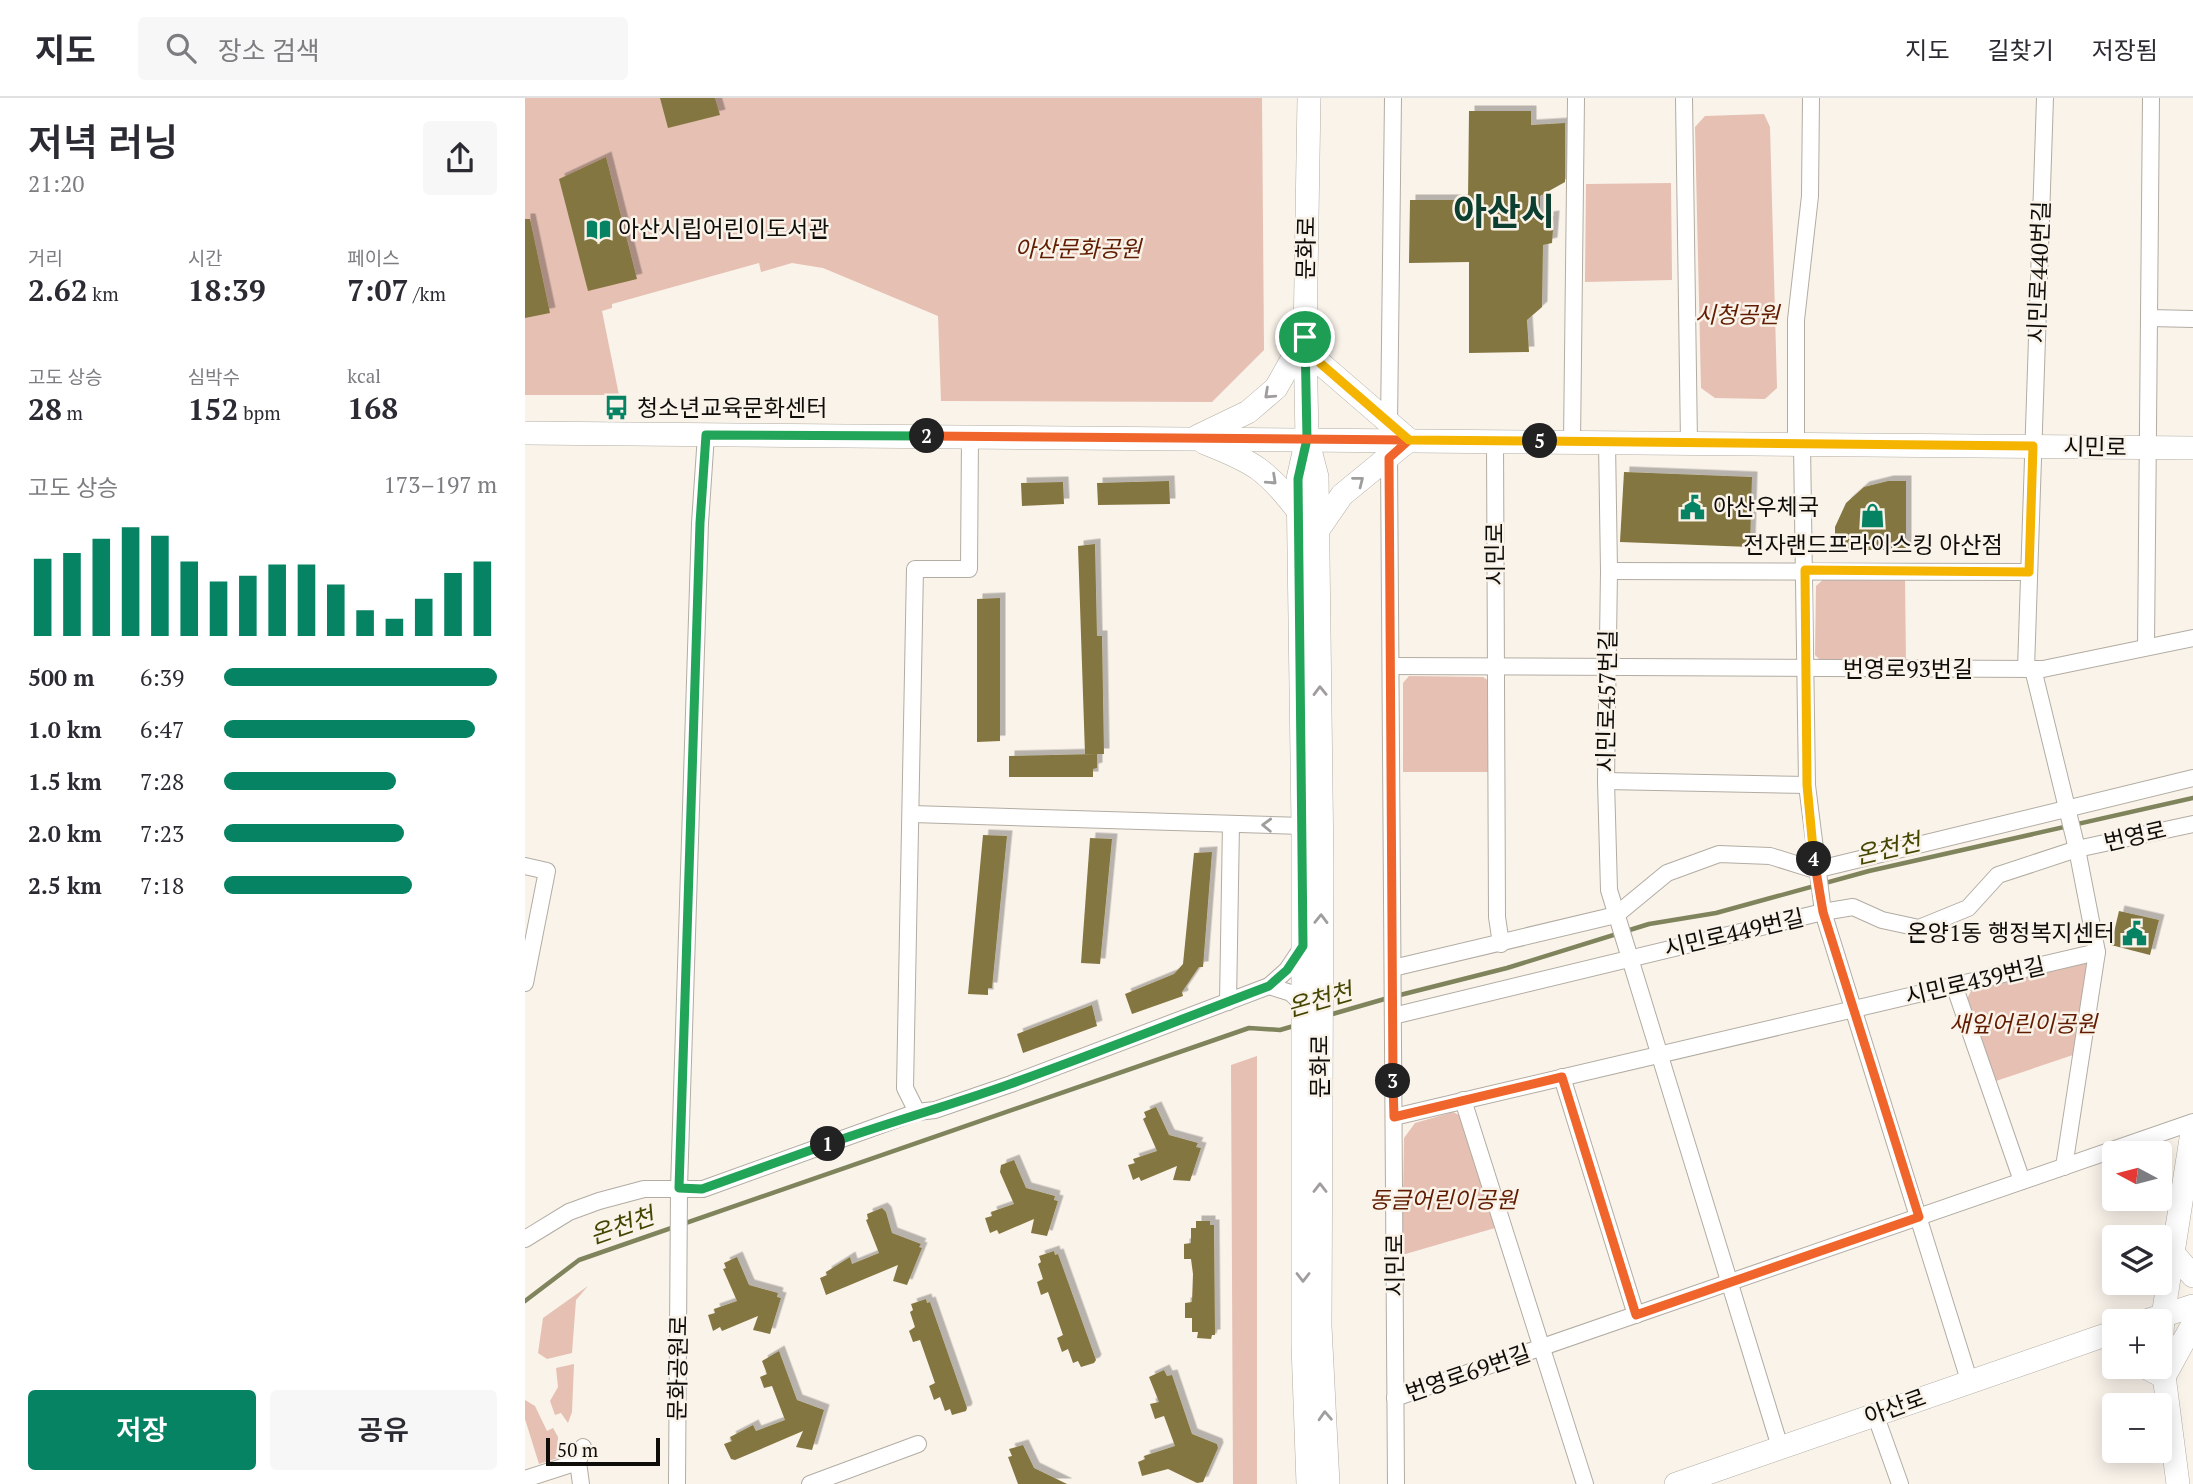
<!DOCTYPE html>
<html lang="ko">
<meta charset="utf-8">
<style>
:root{--surface:#fff;--page:#f7f7f7;--text:#2b2b33;--muted:#7c7c81;--line:#e1e1e2;--accent:#068363}
body{margin:0;font-family:"PT Serif","Noto Sans KR",serif;background:var(--page);color:var(--text);height:100vh;display:flex;flex-direction:column;font-size:26px;white-space:nowrap}
*{box-sizing:border-box;margin:0}
p{font-size:23px;color:var(--muted)}
.icon{flex:none;width:38px;height:38px;fill:none;stroke:currentColor;stroke-width:2;stroke-linecap:round;stroke-linejoin:round}
.map{position:relative;flex:1;overflow:hidden}
.details{display:flex;flex-direction:column;background:var(--surface);width:525px}
.details>*{flex:none}
.needle{width:46px;rotate:277deg}
.fabs{position:absolute;left:1577px;top:1043px;display:grid;gap:14px}
.fabs a{display:grid;place-items:center;width:70px;height:70px;border-radius:7px;background:var(--surface);box-shadow:0 4px 18px #0003;font-size:35px}
.scale{position:absolute;left:21px;bottom:18px;width:114px;box-sizing:border-box;padding-left:7px;border:4px solid #0f0d0a;border-top:0;font-size:19px;line-height:24px;white-space:nowrap;color:#0f0d0a;-webkit-text-stroke:5px #faf3ea;paint-order:stroke}
.pin{position:absolute;display:grid;place-items:center;width:60px;height:60px;color:#fff;margin:-30px;border:4px solid #fff;border-radius:50%;box-shadow:0 2px 7px #0007}
.km{position:absolute;width:35px;height:35px;margin:-18px;border-radius:50%;background:#222;color:#fff;font-size:19px;line-height:35px;text-align:center}
.round{display:grid;place-items:center;flex:none;width:74px;height:74px;border-radius:7px;background:var(--page)}
.headline{display:flex;align-items:center;justify-content:space-between;height:119px;padding:0 28px}
h1{font-size:38px;font-weight:600;line-height:52px}
.figures{display:grid;grid-template-columns:repeat(3,1fr);gap:10px;height:119px;padding:7px 28px}
.figures div{display:grid;align-content:center}
.figures b{font-size:30px;font-weight:600}
.figures small{font-size:19px;font-weight:400}
.figures p{font-size:19px}
.chart{height:196px;padding:14px 28px}
.chart p{display:flex;justify-content:space-between}
.chart svg{width:100%;height:126px;margin-top:7px;stroke:var(--accent);stroke-width:6}
.action{display:flex;gap:14px;margin-top:auto;padding:14px 28px}
.action a{flex:1;height:80px;border-radius:7px;background:var(--accent);color:#fff;font-size:28px;font-weight:600;line-height:80px;text-align:center}
.action a+a{background:var(--page);color:var(--text)}
ul{padding:0 28px;list-style:none;font-size:23px}
li{display:grid;grid-template-columns:112px 84px 1fr;align-items:center;height:52px}
li i{height:18px;border-radius:9px;background:var(--accent)}
header{display:flex;align-items:center;gap:42px;box-sizing:border-box;height:98px;padding:0 35px;background:var(--surface);border-bottom:2px solid var(--line)}
header strong{font-size:33px}
nav{display:flex;gap:38px;margin-inline-start:auto;font-size:24px}
.search{width:490px;height:63px;background:var(--page);display:flex;align-items:center;gap:18px;box-sizing:border-box;padding:0 24px;border-radius:7px;color:var(--muted);font-size:26px}
main{display:flex;flex:1;min-height:0}
.map>svg:first-child{display:block}
</style>
<header>
<strong>지도</strong>
<div class="search"><svg class="icon" aria-label="search" viewBox="0 0 24 24"><circle cx="10" cy="10" r="6"/><path d="M15 15l6 6"/></svg>장소 검색</div>
<nav><a>지도</a><a>길찾기</a><a>저장됨</a></nav>
</header>
<main>
<section class="details">
<div class="headline"><div><h1>저녁 러닝</h1><p>21:20</p></div><a class="round"><svg class="icon" aria-label="share" viewBox="0 0 24 24"><path d="M12 15V3M7 8l5-5 5 5M5 13v7h14v-7"/></svg></a></div>
<div class="figures">
<div><p>거리</p><b>2.62<small> km</small></b></div>
<div><p>시간</p><b>18:39</b></div>
<div><p>페이스</p><b>7:07<small> /km</small></b></div>
</div>
<div class="figures">
<div><p>고도 상승</p><b>28<small> m</small></b></div>
<div><p>심박수</p><b>152<small> bpm</small></b></div>
<div><p>kcal</p><b>168</b></div>
</div>
<div class="chart"><p><span>고도 상승</span>173–197 m</p>
<svg viewBox="0 0 160 44" preserveAspectRatio="none"><path d="M5 44V17M15 44V15M25 44V10M35 44V6M45 44V9M55 44V18M65 44V25M75 44V23M85 44V19M95 44V19M105 44V26M115 44V35M125 44V38M135 44V31M145 44V22M155 44V18"/></svg>
</div>
<ul>
<li><b>500 m</b>6:39<i style="width:100%"></i></li>
<li><b>1.0 km</b>6:47<i style="width:92%"></i></li>
<li><b>1.5 km</b>7:28<i style="width:63%"></i></li>
<li><b>2.0 km</b>7:23<i style="width:66%"></i></li>
<li><b>2.5 km</b>7:18<i style="width:69%"></i></li>
</ul>
<div class="action"><a>저장</a><a>공유</a></div>
</section>
<div class="map">
<svg width="1668" height="1386" viewBox="0 0 1668 1386">
<defs>
<filter id="shadow"><feDropShadow dx="5.5" dy="-5.5" stdDeviation="0" flood-color="#0004"/></filter>
</defs>
<rect width="100%" height="100%" fill="#faf3ea"/>
<g fill="#e6c0b3">
<path d="M0,0h737l2,252 -52,52 -271,-1 -3,-85 -115,-48 -31,-5 -31,9 -2,-9 -147,41v4l-10,3 17,84h-94z"/>
<path d="M1239,16l6,13 7,261 -12,11 -50,-1 -14,-10 -6,-261 10,-11z"/>
<path d="M1146,85l1,97 -87,2 1,-98z"/>
<path d="M1300,480h80l1,85h-83l-8,-8 1,-69z"/>
<path d="M884,578l74,1 6,4 -1,91h-85v-89z"/>
<path d="M1559,862l7,6 -15,88 -83,28 -27,-81 5,-10z"/>
<path d="M732,958v428h-24l-2,-419z"/>
<path d="M928,1014l10,5 32,111 -93,27 2,-117 11,-15z"/>
<path d="M63,1188l-12,14 -4,53 -25,6 -9,-6 5,-35z"/>
<path d="M49,1266l-2,48 -4,11 -7,-10 -6,2 -5,-14 8,-14 -2,-19z"/>
<path d="M0,1302l10,6 12,25 6,-3 5,9v21l-19,6 -14,-45z"/>
</g>
<g fill="none" stroke-linecap="round" stroke-linejoin="round">
<g stroke="#80845c" stroke-width="4.5">
<path d="M871,898l111,-28 142,-44 67,-11 153,-42 324,-73"/>
<path d="M804,917l59,-17"/>
<path d="M0,1203l54,-41 670,-232 31,2 17,-5"/>
</g>
</g>
<g fill="#847640" filter="url(#shadow)">
<path d="M135,0h55l5,17 -52,13z"/>
<path d="M944,13h62v14l34,-2v59l-25,14v22l14,-2 -2,27 -9,2 -1,62 -15,13 2,32 -60,1v-91l-60,1 1,-63h58z"/>
<path d="M81,59l31,122 -49,12 -29,-112z"/>
<path d="M0,121h5l20,94 -25,5z"/>
<path d="M1099,374l128,5 -2,70 -130,-5z"/>
<path d="M644,383l1,23 -72,1 -1,-22z"/>
<path d="M1363,383h18v69h-71v-23l11,-24 18,-16z"/>
<path d="M538,384l1,22 -42,2 -1,-23z"/>
<path d="M570,446l2,92h5l2,118h-19l-7,-208z"/>
<path d="M475,500v143l-23,1v-143z"/>
<path d="M572,656v14l-4,1v8h-84v-21z"/>
<path d="M458,737l24,1 -15,152h-4v7l-20,-1z"/>
<path d="M565,740l22,1 -12,125 -19,-1z"/>
<path d="M687,754l-9,115h-4l-17,25 1,4 -51,18 -7,-20 49,-20 9,-10 11,-111z"/>
<path d="M1594,813l40,9 -9,35 -39,-10z"/>
<path d="M567,907l5,21 -74,27 -6,-19z"/>
<path d="M631,1009l13,28 29,8 -2,4 5,1 -11,33 -17,-1 4,-14 -36,15 -2,-4 -6,3 -5,-15 7,-2 -2,-4 24,-8 -14,-32 3,-2 -2,-5z"/>
<path d="M489,1062l12,28 29,8 -1,4 4,1 -11,35 -16,-3 3,-14 -35,15 -2,-4 -7,3 -5,-15 7,-2 -1,-4 23,-8 -14,-32 1,-7z"/>
<path d="M357,1110l4,4 6,21 29,11 -2,3 3,1 -15,37 -14,-4 5,-16 -72,30 -6,-17 7,-3 -1,-3 24,-15 2,7 27,-11 -13,-33 2,-1 -1,-5z"/>
<path d="M671,1123h14v4h4l1,110h-3l-1,4 -14,-1 1,-6h-6v-14h-7v-15l7,-1 1,-28 -2,-15h-7v-15l7,-1v-15h5z"/>
<path d="M529,1153l1,4 3,-1 38,106 -2,3 -13,4 -3,-6 -5,2 -5,-14 -6,3 -5,-14 6,-3 -15,-43 -7,3 -4,-13 6,-3 -5,-15 3,-2 -2,-6z"/>
<path d="M212,1159l12,28 29,8 -1,4 4,1 -11,36 -17,-4 5,-14 -36,15 -2,-4 -7,4 -5,-16 7,-2 -1,-4 23,-8 -14,-32 3,-1 -2,-5z"/>
<path d="M401,1201l1,4 3,-1 37,106 -1,3 -14,4 -2,-6 -5,2 -5,-14 -6,3 -5,-14 6,-3 -15,-43 -7,2 -4,-11 6,-4 -5,-15 3,-2 -2,-6z"/>
<path d="M254,1253l18,49 27,10 -12,40 -16,-3 7,-16 -68,29 -4,-1 -7,-15 8,-3 -2,-4 23,-12 3,6 29,-11 -13,-34 -8,2 -4,-11 7,-3 -5,-13z"/>
<path d="M639,1272l3,6 5,-1 20,59 25,10 1,4 -15,34 -6,1 -29,-14 -26,7 -4,-14 7,-3 -1,-3 31,-10 -11,-30 -9,3 -5,-15 9,-2 -10,-25z"/>
<path d="M498,1347l11,23 33,16h-49l-10,-27 4,-1 -3,-7z"/>
</g>
<g fill="none" stroke-linecap="round" stroke-linejoin="round">
<defs>
<g id="street">
<path d="M1159,0l5,345"/>
<path d="M1624,220l44,1"/>
<path d="M864,326l4,-326"/>
<path d="M970,343l2,476 4,27"/>
<path d="M1047,344l4,-344"/>
<path d="M1082,344l2,129 -3,210 3,109 171,557"/>
<path d="M1271,346v-124l14,-124 1,-98"/>
<path d="M1277,346l5,341 16,127 146,468"/>
<path d="M864,360l7,1026"/>
<path d="M1084,473l420,1"/>
<path d="M1621,549l5,-549"/>
<path d="M866,568l652,3 150,-31"/>
<path d="M1501,571l19,-571"/>
<path d="M1508,571l44,180 20,103 -33,215"/>
<path d="M1081,683l201,4"/>
<path d="M387,716l391,12"/>
<path d="M0,768l22,5 -22,112"/>
<path d="M868,870l223,-53 51,-42 52,-19 51,2 45,14 378,-92"/>
<path d="M1429,887l68,196"/>
<path d="M744,888l22,7 12,12"/>
<path d="M703,904l3,-178"/>
<path d="M868,918l430,-104 30,-5 29,13 37,8 49,-20 30,-33 79,-26 116,-25"/>
<path d="M1037,979l74,238"/>
<path d="M938,1002l122,384"/>
<path d="M392,1014l-12,-24 10,-519h54l1,-132"/>
<path d="M869,1019l703,-165"/>
<path d="M0,1141l44,-27 30,-11 45,-12h59l214,-77 18,-2 76,-26 258,-98 18,-16 16,-24"/>
<path d="M870,1300l798,-276"/>
<path d="M1350,1316l25,70"/>
<path d="M0,1381l53,-17"/>
<path d="M56,1386l-3,-22 5,-15"/>
<path d="M152,1386l2,-296 21,-665 6,-88"/>
<path d="M285,1386l108,-40"/>
</g>
<g id="secondary">
<path d="M780,239l15,26 89,77 -67,55 -24,35"/>
<path d="M0,335l1668,15"/>
<path d="M673,338l50,-24 28,-24 27,-48"/>
<path d="M783,344l9,35 5,389 -2,460 8,158"/>
<path d="M680,345c49,19 62,27 94,69"/>
<path d="M1648,1155l20,23"/>
<path d="M1621,1223l47,-15"/>
<path d="M1620,1269l19,10 29,-53"/>
<path d="M783,1386l-5,-139v-519l-5,-347 9,-40 -2,-102 4,-239"/>
<path d="M1151,1386l438,-152"/>
<path d="M1653,1386l-17,-132 2,-36 30,-190"/>
</g>
</defs>
<use href="#street" stroke="#b2aca3" stroke-width="18"/>
<use href="#secondary" stroke="#b2aca3" stroke-width="24"/>
<use href="#street" stroke="#fff" stroke-width="16"/>
<use href="#secondary" stroke="#fff" stroke-width="23"/>
</g>
<defs><path id="oneway-chevron" d="M-2-3.5L2.5 0L-2 3.5" fill="none" stroke-width="1.6" stroke-linecap="round" stroke-linejoin="round" transform="scale(1.75)"/></defs>
<g stroke="#9f9e9d">
<use href="#oneway-chevron" transform="translate(744 296) rotate(137)"/>
<use href="#oneway-chevron" transform="translate(747 382) rotate(43)"/>
<use href="#oneway-chevron" transform="translate(834 383) rotate(-38)"/>
<use href="#oneway-chevron" transform="translate(795 593) rotate(-91)"/>
<use href="#oneway-chevron" transform="translate(742 727) rotate(-178)"/>
<use href="#oneway-chevron" transform="translate(796 821) rotate(-89)"/>
<use href="#oneway-chevron" transform="translate(795 1090) rotate(-90)"/>
<use href="#oneway-chevron" transform="translate(778 1179) rotate(90)"/>
<use href="#oneway-chevron" transform="translate(800 1318) rotate(-93)"/>
</g>
<g fill="none" stroke-linecap="round" stroke-linejoin="round">
<defs>
<path id="split-1" d="M303,1046c61,-22 121,-38 182,-60 87,-31 172,-65 259,-98l18,-16 16,-24 -5,-467 9,-40 -2,-102"/>
<path id="split-2" d="M303,1046l-126,45 -23,-1 21,-665 6,-88 221,1"/>
<path id="split-3" d="M402,338l482,4 -20,18 4,623"/>
<path id="split-4" d="M868,983l1,36 168,-40 74,238 283,-98 -96,-305 -9,-53"/>
<path id="split-5" d="M1015,343l493,5 -4,126 -224,-2 2,215 7,74"/>
<path id="split-6" d="M780,239l15,26 89,77 131,1"/>
</defs>
<use href="#split-1" stroke="#fff" stroke-width="14"/>
<use href="#split-2" stroke="#fff" stroke-width="14"/>
<use href="#split-3" stroke="#fff" stroke-width="14"/>
<use href="#split-4" stroke="#fff" stroke-width="14"/>
<use href="#split-5" stroke="#fff" stroke-width="14"/>
<use href="#split-6" stroke="#fff" stroke-width="14"/>
<use href="#split-1" stroke="#22a559" stroke-width="9"/>
<use href="#split-2" stroke="#22a559" stroke-width="9"/>
<use href="#split-3" stroke="#f0652b" stroke-width="9"/>
<use href="#split-4" stroke="#f0652b" stroke-width="9"/>
<use href="#split-5" stroke="#f5b400" stroke-width="9"/>
<use href="#split-6" stroke="#f5b400" stroke-width="9"/>
</g>
<defs>
<symbol id="library-bare" viewBox="-9 -9 18 18"><path d="M-6-4Q-3-5.5-.7-3.5V5Q-3 3-6 4ZM6-4Q3-5.5 .7-3.5V5Q3 3 6 4Z" fill="#068363" stroke="#faf3ea" stroke-width="2.5" paint-order="stroke"/></symbol>
<symbol id="bus-bare" viewBox="-9 -9 18 18"><path d="M-5-6H5V4H4V6H2V4H-2V6H-4V4H-5ZM-3.5-4V0h7V-4ZM-3.5 1.2v1.5H-2V1.2ZM2 1.2v1.5H3.5V1.2Z" fill="#068363" stroke="#faf3ea" stroke-width="2.5" paint-order="stroke"/></symbol>
<symbol id="civic-bare" viewBox="-9 -9 18 18"><path d="M-.6-6.5H3V-4.5H.6V-3L4-1V1h2V6H-6V1h2V-1L-.6-3ZM-1.2 2.5V6h2.4V2.5Z" fill="#068363" stroke="#faf3ea" stroke-width="2.5" paint-order="stroke"/></symbol>
<symbol id="shop-bare" viewBox="-9 -9 18 18"><path d="M-5-2.5h2.3a2.7 3.5 0 0 1 5.4 0H5L5.5 6h-11ZM-1.5-2.5h3a1.5 2.3 0 0 0-3 0Z" fill="#068363" stroke="#faf3ea" stroke-width="2.5" paint-order="stroke"/></symbol>
</defs>
<g fill-rule="evenodd">
<use href="#library-bare" x="56" y="114" width="35" height="35"/>
<use href="#bus-bare" x="74" y="292" width="35" height="35"/>
<use href="#civic-bare" x="1150" y="392" width="35" height="35"/>
<use href="#shop-bare" x="1330" y="400" width="35" height="35"/>
<use href="#civic-bare" x="1592" y="818" width="35" height="35"/>
</g>
<g text-anchor="middle" stroke-width="5" stroke-linejoin="round" paint-order="stroke">
<g font-size="23" fill="#0f0d0a" stroke="#faf3ea" text-anchor="start">
<text x="93" y="139">아산시립어린이도서관</text>
<text x="112" y="318">청소년교육문화센터</text>
<text x="1188" y="417">아산우체국</text>
<text x="1348" y="455" text-anchor="middle">전자랜드프라이스킹 아산점</text>
<text x="1590" y="843" text-anchor="end">온양1동 행정복지센터</text>
</g>
<g font-size="23" fill="#0f0d0a" stroke="#faf3ea">
<text transform="translate(781 150) rotate(-89)" y="8">문화로</text>
<text transform="translate(1514 174) rotate(-88)" y="8">시민로440번길</text>
<text transform="translate(1570 349) rotate(1)" y="8">시민로</text>
<text transform="translate(970 456) rotate(-90)" y="8">시민로</text>
<text x="1383" y="579">번영로93번길</text>
<text transform="translate(1082 603) rotate(-89)" y="8">시민로457번길</text>
<text transform="translate(1610 738) rotate(-13)" y="8">번영로</text>
<text transform="translate(1209 835) rotate(-13)" y="8">시민로449번길</text>
<text transform="translate(1450 883) rotate(-13)" y="8">시민로439번길</text>
<text transform="translate(795 968) rotate(-90)" y="8">문화로</text>
<text transform="translate(870 1167) rotate(-90)" y="8">시민로</text>
<text transform="translate(153 1270) rotate(-89)" y="8">문화공원로</text>
<text transform="translate(943 1275) rotate(-19)" y="8">번영로69번길</text>
<text transform="translate(1370 1309) rotate(-20)" y="8">아산로</text>
</g>
<g font-size="23" font-style="italic" fill="#611c01" stroke="#faf3ea">
<text x="553" y="159">아산문화공원</text>
<text x="1212" y="225">시청공원</text>
<text x="1498" y="934">새잎어린이공원</text>
<text x="918" y="1110">동글어린이공원</text>
</g>
<g font-size="24" font-style="italic" fill="#434600" stroke="#faf3ea">
<text transform="translate(1363 751) rotate(-13)" y="8">온천천</text>
<text transform="translate(795 902) rotate(-16)" y="8">온천천</text>
<text transform="translate(97 1128) rotate(-19)" y="8">온천천</text>
</g>
<g font-size="37" font-weight="bold" fill="#0c3f30" stroke="#faf3ea">
<text x="979" y="127">아산시</text>
</g>
</g>
</svg>
<div class="fabs">
<a><svg class="needle" viewBox="-14 -14 28 28"><path d="M0-13l5 13h-10z" fill="#e53935"/><path d="M0 13l5-13h-10z" fill="#7c7c81"/></svg></a>
<a><svg class="icon" aria-label="layers" viewBox="0 0 24 24"><path d="M12 4l9 5-9 5-9-5zM3 14l9 5 9-5"/></svg></a>
<a>+</a>
<a>−</a>
</div>
<div class="scale">50 m</div>
<div class="pin" style="left:780px;top:239px;background:#1e9e55"><svg class="icon" aria-label="arrive" viewBox="0 0 24 24"><path d="M6 21V4h12l-3 4 3 4H6"/></svg></div>
<b class="km" style="left:303px;top:1046px">1</b>
<b class="km" style="left:402px;top:338px">2</b>
<b class="km" style="left:868px;top:983px">3</b>
<b class="km" style="left:1289px;top:761px">4</b>
<b class="km" style="left:1015px;top:343px">5</b>
</div>
</main>
